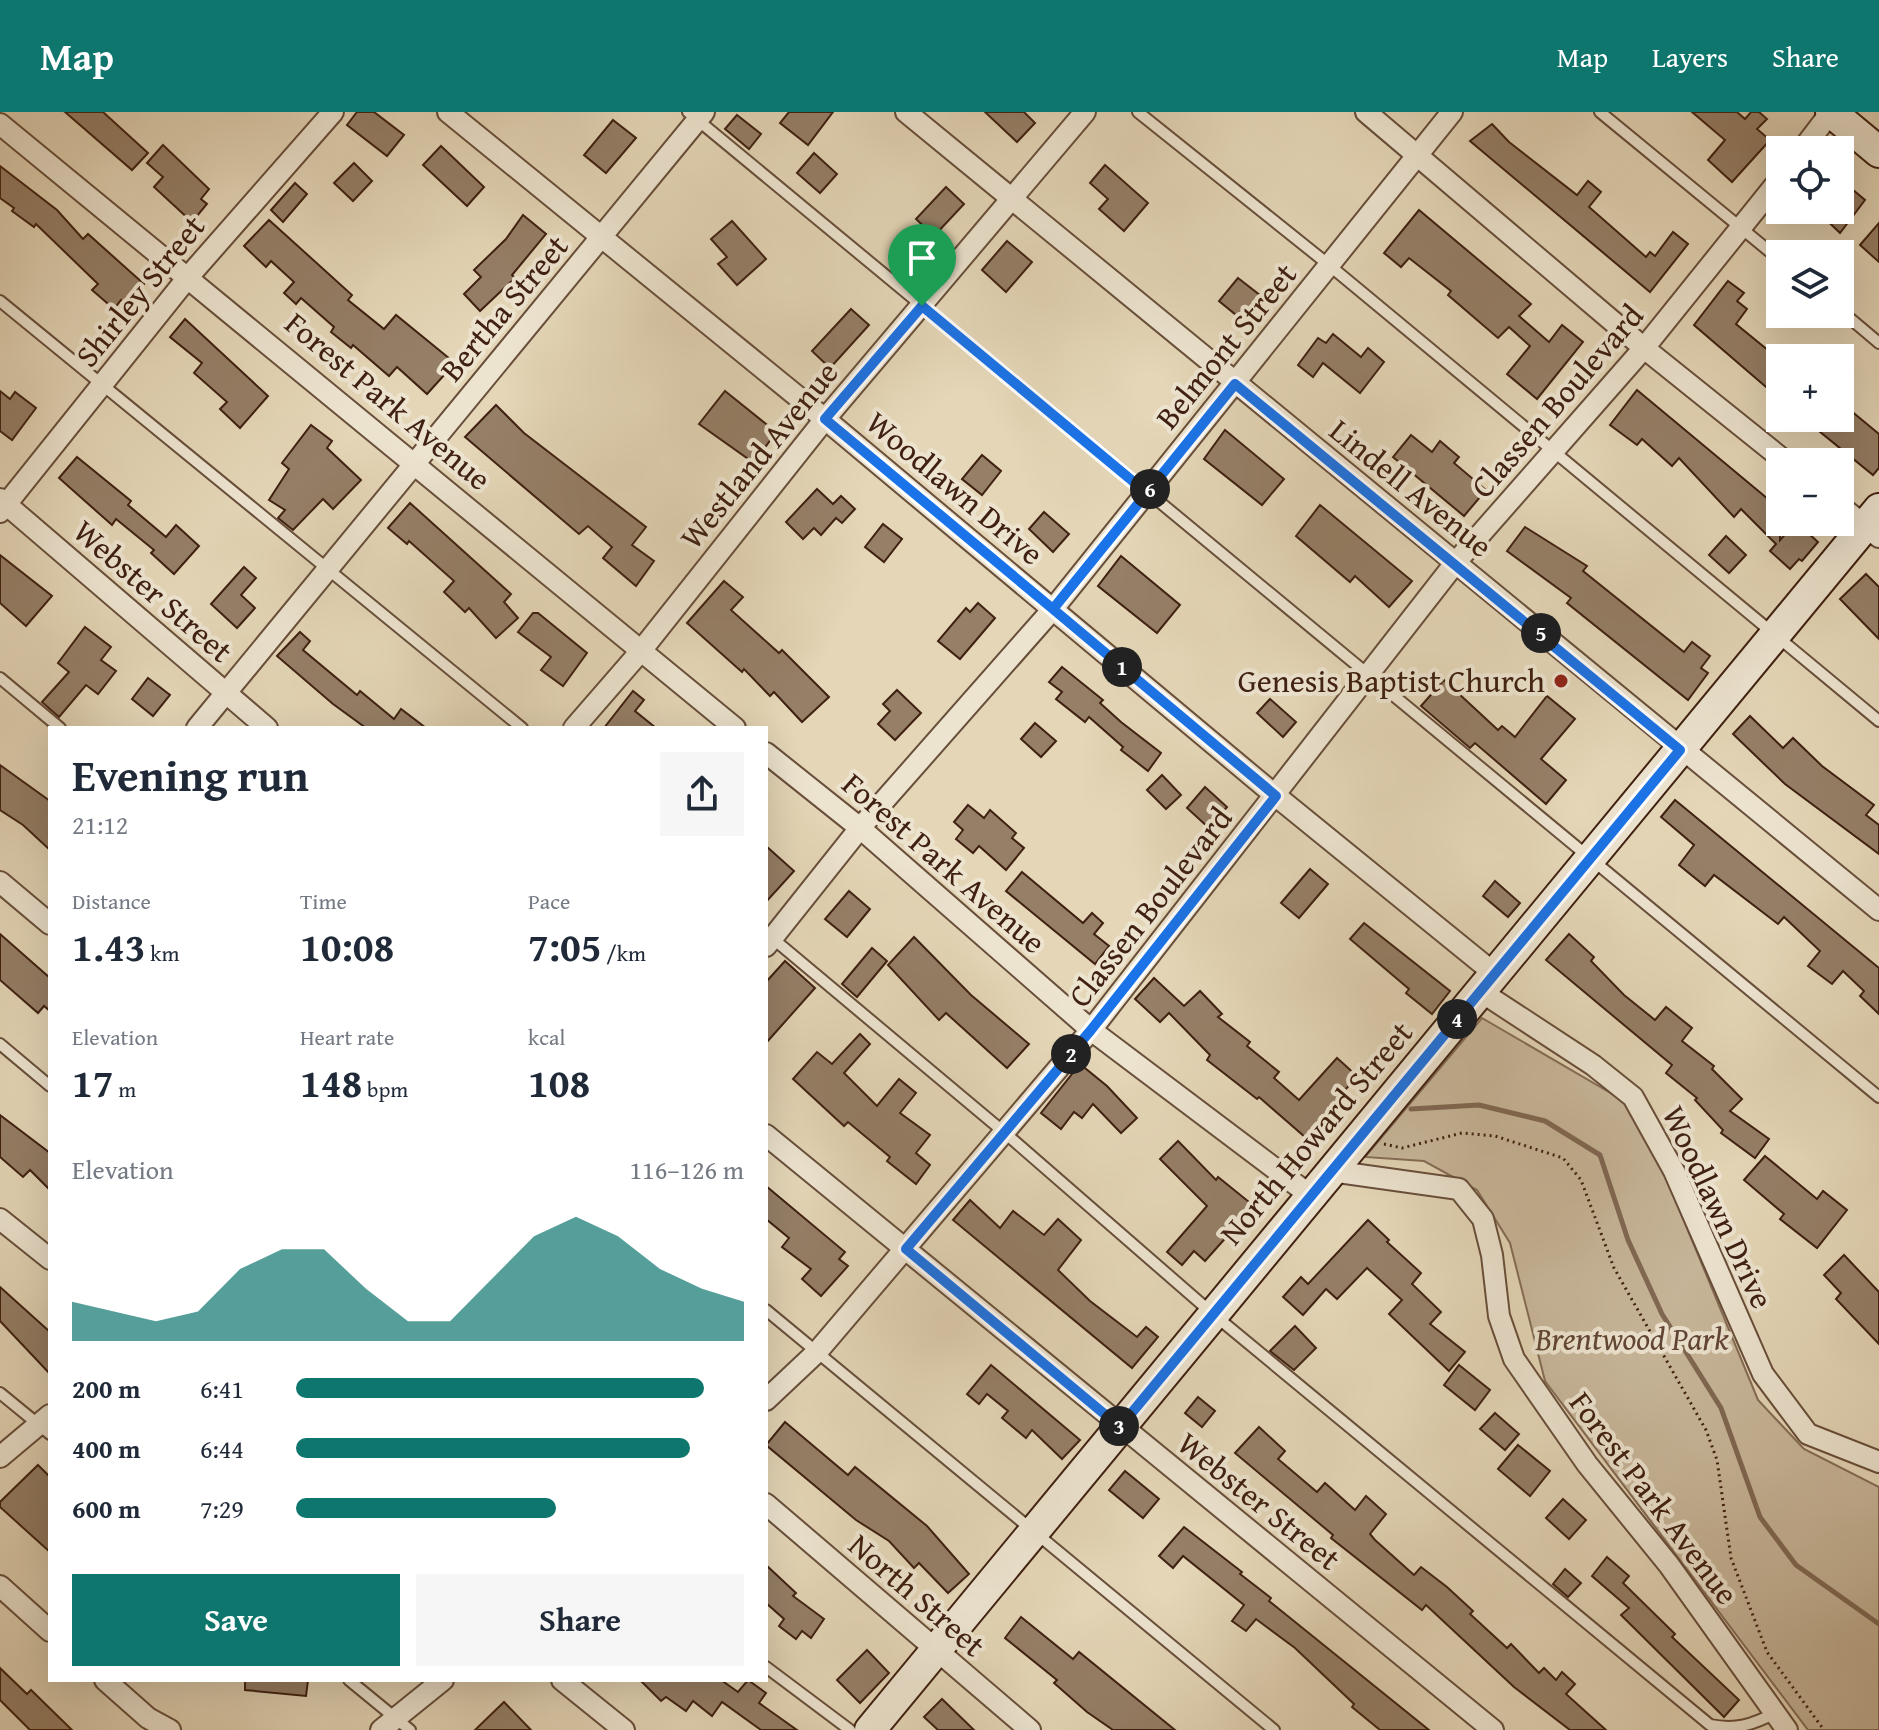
<!DOCTYPE html>
<meta charset="utf-8">
<style>
:root{--surface:#fff;--page:#f6f6f7;--text:#1f2937;--muted:#747a83;--accent:#0f766e}
body{margin:0;font-family:"Gentium Book Plus",serif;background:var(--page);color:var(--text);height:100vh;display:flex;flex-direction:column;font-size:30px;white-space:nowrap}
*{box-sizing:border-box;margin:0}
p{font-size:26px;color:var(--muted)}
.icon{flex:none;width:44px;height:44px;fill:none;stroke:currentColor;stroke-width:2;stroke-linecap:round;stroke-linejoin:round}
.map{position:relative;flex:1;overflow:hidden}
.side{position:absolute;left:48px;top:614px;width:720px;height:956px;display:flex;flex-direction:column;background:var(--surface);border-radius:0px;box-shadow:0 8px 32px #0002}
.side>*{flex:none}
.buttons{position:absolute;left:1766px;top:24px;display:grid;gap:16px}
.buttons a{display:grid;place-items:center;width:88px;height:88px;border-radius:0px;background:var(--surface);box-shadow:0 8px 32px #0002;font-size:40px}
.pin{position:absolute;display:grid;place-items:center;width:68px;height:68px;color:#fff;margin:-82px -34px;border-radius:50% 50% 50% 0;rotate:-45deg;box-shadow:0 0 8px #0007}
.pin .icon{rotate:45deg}
.km{position:absolute;width:40px;height:40px;margin:-20px;border-radius:50%;background:#222;color:#fff;font-size:22px;line-height:40px;text-align:center}
.round{display:grid;place-items:center;flex:none;width:84px;height:84px;border-radius:0px;background:var(--page)}
.headline{display:flex;align-items:center;justify-content:space-between;height:136px;padding:0 24px}
h1{font-size:44px;font-weight:600;line-height:60px}
.stats{display:grid;grid-template-columns:repeat(3,1fr);gap:12px;height:136px;padding:8px 24px}
.stats div{display:grid;align-content:center}
.stats b{font-size:40px;font-weight:600}
.stats small{font-size:22px;font-weight:400}
.stats p{font-size:22px}
.chart{height:224px;padding:16px 24px}
.chart p{display:flex;justify-content:space-between}
.chart svg{width:100%;height:144px;margin-top:8px;fill:var(--accent);opacity:.7}
.primary-button{display:flex;gap:16px;margin-top:auto;padding:16px 24px}
.primary-button a{flex:1;height:92px;border-radius:0px;background:var(--accent);color:#fff;font-size:32px;font-weight:600;line-height:92px;text-align:center}
.primary-button a+a{background:var(--page);color:var(--text)}
ul{padding:0 24px;list-style:none;font-size:26px}
li{display:grid;grid-template-columns:128px 96px 1fr;align-items:center;height:60px}
li i{height:20px;border-radius:10px;background:var(--accent)}
header{display:flex;align-items:center;gap:48px;box-sizing:border-box;height:112px;padding:0 40px;background:var(--accent);color:#fff}
header strong{font-size:38px}
nav{display:flex;gap:44px;margin-inline-start:auto;font-size:28px}
.map>svg:first-child{display:block}
</style>
<header>
<strong>Map</strong>
<nav><a>Map</a><a>Layers</a><a>Share</a></nav>
</header>
<div class="map">
<svg width="1879" height="1618" viewBox="0 0 1879 1618">
<rect width="100%" height="100%" fill="#e4d6b7"/>
<filter id="stains"><feTurbulence type="fractalNoise" baseFrequency=".0025" numOctaves="4"/><feColorMatrix values="0 0 0 0 .2 0 0 0 0 .09 0 0 0 0 .02 0 0 0 .5 -.17"/></filter>
<radialGradient id="worn" r=".72"><stop offset=".6" stop-color="#630" stop-opacity="0"/><stop offset="1" stop-color="#630" stop-opacity=".3"/></radialGradient>
<path fill="#c8b79b" stroke="#846c56" stroke-width="2" d="M1482,906l144,84 35,63 97,235 46,49 75,38v243h-71l-263,-349 -35,-138 -33,-53 -53,-29 -59,-4z"/>
<g fill="none" stroke-linecap="round" stroke-linejoin="round">
<path stroke="#806853" stroke-width="5" d="M1411,997l68,-4 66,16 55,34 28,85 34,74 59,94 39,109 36,48 83,59"/>
</g>
<g fill="#957f67" stroke="#3f2011" stroke-width="2">
<path d="M65,0h38l45,41 -16,17z"/>
<path d="M357,0h17l30,23 -17,21 -40,-31z"/>
<path d="M789,0h44l-25,33 -28,-22z"/>
<path d="M985,0h39l11,11 -18,19z"/>
<path d="M1692,0h45l8,7 6,-7h8l8,7 -10,10 13,11 -38,42 -24,-22 17,-20z"/>
<path d="M737,3l24,19 -12,15 -24,-20z"/>
<path d="M613,8l23,18 -30,35 -22,-18z"/>
<path d="M1492,12l17,18 68,53 11,-14 13,11 -12,15 57,50 4,-5 5,4 18,-24 15,12 -38,48 -180,-151z"/>
<path d="M163,33l46,44 -8,10 6,5 -15,18 -38,-35 9,-10 -16,-14z"/>
<path d="M441,34l43,41 -17,19 -44,-41z"/>
<path d="M814,41l23,21 -17,19 -23,-20z"/>
<path d="M354,51l18,18 -19,20 -19,-18z"/>
<path d="M1105,53l43,38 -24,28 -25,-22 9,-10 -18,-16z"/>
<path d="M0,54l57,44 26,29 5,-5 56,50 -18,21 -5,-5 -7,9 -22,-19 6,-6 -62,-60 -2,3 -22,-16 2,-3 -14,-10z"/>
<path d="M1840,67l25,21 -25,33 -24,-23h24z"/>
<path d="M295,71l12,11 -24,28 -12,-12z"/>
<path d="M946,75l18,17 -30,32 -18,-17z"/>
<path d="M1419,98l112,94 -12,12 30,26 13,-17 21,17 -46,57 -30,-25 23,-28 -21,-19 -11,11 -50,-43 3,-4 -42,-33 -8,9 -17,-14z"/>
<path d="M523,103l23,19 -34,41 3,3 -35,33 -16,-17 17,-17 -7,-7 32,-31z"/>
<path d="M269,108l83,75 -4,5 36,29 12,-14 59,48 -28,31 -30,-27 -8,9 -36,-31 -2,3 -20,-16 3,-5 -33,-29 -5,6 -12,-11 10,-11 -23,-21 -5,6 -22,-21z"/>
<path d="M732,109l34,38 -29,26 -19,-21 9,-7 -16,-18z"/>
<path d="M1879,111v39l-19,-17z"/>
<path d="M1007,129l25,21 -26,30 -24,-22z"/>
<path d="M1238,166l23,18 -20,23 -22,-18z"/>
<path d="M1728,169l16,12 -7,8 10,8 -11,15 44,36v39l-86,-74z"/>
<path d="M851,197l18,16 -39,43 -18,-17z"/>
<path d="M185,207l83,77 -28,32 -20,-19 7,-7 -33,-29 8,-10 -32,-26z"/>
<path d="M1333,222l28,23 7,-9 16,14 -24,31 -37,-30 -10,14 -15,-12 20,-27 8,5z"/>
<path d="M1637,278l143,119v31l16,-18 22,20 -16,19 -3,-2 -9,10 -20,-18 6,-7 -35,-35 -7,8 -55,-59 -7,8 -30,-27 -5,6 -27,-20z"/>
<path d="M0,279l10,8 5,-7 21,16 -24,32 -12,-9z"/>
<path d="M725,279l51,41 -22,31 -55,-39z"/>
<path d="M496,293l28,28 122,94 -14,18 22,16 -18,25 -33,-28 9,-11 -24,-21 -9,8 -114,-97z"/>
<path d="M1844,293l35,29v34l-6,7 -70,-57h37z"/>
<path d="M311,313l21,16 -5,7 34,32 -28,29 -10,-10 -30,31 -15,-12 7,-8 -16,-10 20,-31 -7,-6z"/>
<path d="M1225,318l59,49 -22,26 -58,-46z"/>
<path d="M1411,323l21,17 8,-11 19,16 -5,6 32,27 -22,26 -71,-59z"/>
<path d="M982,343l19,16 -19,24 -20,-16z"/>
<path d="M77,345l54,44 -3,4 38,32 10,-12 23,21 -25,28 -23,-21 3,-3 -38,-31 -4,6 -53,-47z"/>
<path d="M817,377l16,15 8,-8 14,13 -13,14 -6,-5 -15,17 -7,-7 -11,11 -17,-17z"/>
<path d="M410,391l101,91 -7,8 14,16 -22,20 -27,-30 -4,4 -21,-20 10,-11 -45,-40 -2,3 -19,-16z"/>
<path d="M1320,393l92,76 -23,26 -34,-31 -5,6 -54,-46z"/>
<path d="M1044,400l25,22 -16,18 -24,-23z"/>
<path d="M883,412l19,15 -18,23 -19,-15z"/>
<path d="M1525,415l62,39 -4,5 101,81 8,-10 18,14 -9,12 7,5 -20,27 -121,-97 4,-5 -64,-47z"/>
<path d="M1726,424l20,19 -17,18 -20,-18z"/>
<path d="M0,443l52,41 -26,30 -26,-23z"/>
<path d="M1121,444l59,49 -23,28 -59,-47z"/>
<path d="M244,455l12,11 -15,17 14,13 -18,20 -26,-24z"/>
<path d="M1866,462l13,13v52l-39,-40z"/>
<path d="M724,469l19,16 -12,13 48,43 3,-3 47,47 -27,25 -28,-30 -4,4 -26,-27 -2,3 -55,-49z"/>
<path d="M978,491l17,15 -35,41 -22,-18 28,-33 4,4z"/>
<path d="M533,501h5l49,40 -24,33 -22,-16 10,-13 -33,-25z"/>
<path d="M85,515l26,20 -10,13 15,11 -18,23 -12,-9 -27,32 -17,-15 27,-30 -11,-9z"/>
<path d="M300,520l10,9 -7,9 54,45 3,-4 34,28 7,-10 25,19h-60l-33,-24 -56,-48z"/>
<path d="M1062,555l41,33 -3,3 21,19 40,31 -13,18 -27,-21 2,-3 -34,-30 -4,5 -29,-23 6,-7 -13,-10z"/>
<path d="M148,566l22,17 -17,21 -21,-17z"/>
<path d="M1444,568l54,50 4,-4 13,11 32,-41 28,23 -34,40 25,21 -20,24 -71,-61 -5,5 -49,-42z"/>
<path d="M897,578l24,23 -26,27 -17,-16 12,-13 -7,-7z"/>
<path d="M633,579l11,9 -9,11 21,17h-52z"/>
<path d="M1270,587l26,23 -13,15 -26,-24z"/>
<path d="M1750,604l33,32 10,-10 29,28 52,39 -8,10 13,10v29l-94,-70 -52,-50z"/>
<path d="M1035,611l21,18 -15,16 -20,-18z"/>
<path d="M0,653l50,36v49l-27,-25 -23,-15z"/>
<path d="M1162,663l19,20 -15,14 -19,-19z"/>
<path d="M1205,675l22,20 -18,21 -22,-20z"/>
<path d="M1675,688l204,168v46l-19,-18 4,-5 -21,-20 -11,13 -24,-18 12,-15 -36,-34 -6,7 -64,-49 -9,11 -26,-21 15,-20 -33,-28z"/>
<path d="M968,693l16,13 6,-8 26,23 -4,5 12,10 -18,22 -27,-24 -6,7 -17,-14 7,-9 -9,-8z"/>
<path d="M766,734l28,25 -28,31z"/>
<path d="M1310,757l18,15 -29,34 -18,-15z"/>
<path d="M1022,760l61,51 9,-10 11,10 -9,11 15,12 -14,18 -89,-73z"/>
<path d="M1495,769l25,22 -12,14 -25,-21z"/>
<path d="M849,779l21,18 -23,28 -22,-18z"/>
<path d="M1364,811l86,68 -18,23 -26,-21 3,-4 -59,-50z"/>
<path d="M0,822l50,44v33l-6,-5 -6,7 -38,-33z"/>
<path d="M1569,822l25,23 -3,4 33,34 31,25 11,-13 26,21 -10,13 32,25 -2,3 30,30 -12,12 39,28 -14,19 -34,-25 2,-3 -28,-30 2,-2 -31,-25 6,-8 -126,-105z"/>
<path d="M914,825l57,58 58,49 -22,24 -61,-55 -7,7 -51,-55z"/>
<path d="M872,836l15,13 -30,36 -15,-13z"/>
<path d="M785,849l30,27 -49,55v-61z"/>
<path d="M1154,866l30,28 16,-15 22,23 -4,3 32,25 -3,4 32,26 -5,6 25,22 38,-42 20,18 -52,61 -46,-40 -2,2 -50,-39 3,-5 -41,-42 -9,9 -25,-23z"/>
<path d="M860,922l10,10 -26,29 33,33 22,-27 17,14 -16,20 30,22 -14,18 14,12 -14,19 -29,-23 3,-4 -42,-35 -4,4 -51,-47 24,-27 15,12z"/>
<path d="M1080,952l27,22 30,32 -16,15 -28,-29 -11,14 -8,-6 -13,17 -20,-16z"/>
<path d="M0,1003l50,38v37l-20,-20 -7,7 -23,-20z"/>
<path d="M1178,1029l38,39 2,-3 36,29 -49,55 -11,-10 -12,14 -15,-13 40,-46 -47,-47z"/>
<path d="M1765,1044l52,43 6,-8 24,19 -30,38 -37,-29 4,-5 -40,-34z"/>
<path d="M766,1074l79,66 -6,7 9,7 -27,30 -19,-17 9,-10 -29,-22 7,-9 -23,-19z"/>
<path d="M970,1088l30,28 13,-17 31,24 14,-16 23,21 -23,30 32,31 47,36 9,-10 12,10 -26,31 -179,-148z"/>
<path d="M1368,1108l21,20 -2,2 34,31 -9,11 29,28 -11,12 35,28 -16,19 -60,-57 13,-14 -35,-32 -30,31 -11,-10 -23,26 -20,-18 18,-20 7,7z"/>
<path d="M1844,1143l35,37v52l-43,-45 5,-6 -17,-18z"/>
<path d="M0,1175l50,45v42l-50,-53z"/>
<path d="M1295,1214l21,22 -22,22 -24,-19z"/>
<path d="M991,1253l89,75 -18,19 -30,-29 -6,8 -24,-20 6,-7 -21,-17 -8,10 -12,-10z"/>
<path d="M1459,1253l31,25 -15,20 -31,-25z"/>
<path d="M1198,1285l17,14 -13,16 -17,-14z"/>
<path d="M1495,1301l24,21 -14,16 -25,-21z"/>
<path d="M785,1310l63,53 7,-8 72,59 42,48 -21,19 -29,-30 -5,5 -25,-27 -33,-21 -90,-75z"/>
<path d="M1259,1315l26,24 -7,8 39,33 8,-9 30,27 11,-14 20,18 -16,20 5,6 39,35 7,-8 26,20 26,24 -3,3 37,34 4,-4 28,29 5,-5 12,12 6,-8 13,12 -9,10 40,36h-36l-56,-43 -88,-82 -4,5 -91,-72 2,-3 -98,-82z"/>
<path d="M1518,1333l32,26 -20,25 -32,-27z"/>
<path d="M38,1353l12,12v75l-50,-45v-5z"/>
<path d="M1125,1359l34,28 -16,19 -34,-28z"/>
<path d="M1563,1387l23,21 -17,19 -23,-21z"/>
<path d="M1184,1415l58,45 -2,2 31,24 -2,3 160,129h-49l-28,-23 2,-3 -59,-56 -39,-29 -10,12 -14,-10 12,-16 -61,-49 -10,12 -14,-12z"/>
<path d="M1607,1445l22,19 -6,7 52,51 -3,3 67,63 -15,17 -103,-102 8,-7 -37,-32z"/>
<path d="M766,1453l30,28 -3,3 31,23 -13,19 -9,-7 -6,8 -17,-13 5,-7 -18,-16z"/>
<path d="M1565,1457l16,14 -13,14 -15,-13z"/>
<path d="M1021,1505l52,42 6,-7 96,78h-62l-26,-18 -33,-29 3,-3 -52,-42z"/>
<path d="M867,1538l22,23 -29,30 -23,-23z"/>
<path d="M0,1556l27,26 4,-4 41,40h-42l-30,-30z"/>
<path d="M245,1568h63l-2,16 -61,-6z"/>
<path d="M640,1568h81l17,12 10,-12 18,13 -7,10 38,27h-36l-39,-28 -10,14 -19,-15 -7,10 -20,-14 -5,4z"/>
<path d="M942,1587l32,31h-36l-14,-13z"/>
<path d="M504,1590l27,28h-56z"/>
</g>
<g fill="none" stroke-linecap="round" stroke-linejoin="round">
<defs>
<g id="lane">
<path d="M688,0l1191,985"/>
<path d="M1138,0l191,153 550,456"/>
<path d="M1600,0l180,148"/>
<path d="M0,189l522,427"/>
<path d="M1840,198l39,33"/>
<path d="M0,566l60,50"/>
<path d="M771,825l234,196 208,181 497,411c26,5 42,0 65,-12"/>
<path d="M0,932l50,42"/>
<path d="M766,1198l508,420"/>
<path d="M0,1281l50,41"/>
<path d="M766,1555l84,63"/>
<path d="M349,1568l61,50"/>
</g>
<g id="street">
<path d="M448,0l377,307 451,377 219,178"/>
<path d="M906,0l973,798"/>
<path d="M1366,0l278,236 142,114"/>
<path d="M0,12l735,604"/>
<path d="M1802,38l29,-38"/>
<path d="M0,387l267,229"/>
<path d="M1840,394l39,31"/>
<path d="M0,400l189,-236 144,-164"/>
<path d="M197,616l507,-616"/>
<path d="M574,616l66,-76 185,-233 260,-307"/>
<path d="M766,641l94,75 231,202 220,166"/>
<path d="M0,770l50,42"/>
<path d="M766,834l94,-118 193,-219 399,-497"/>
<path d="M1480,879l113,74 40,32 41,74 89,203 45,60 71,28"/>
<path d="M766,1023l727,595"/>
<path d="M1331,1059l128,18 24,30 9,36 7,61 15,43 73,105 82,101 118,165"/>
<path d="M0,1107l50,40"/>
<path d="M766,1288l51,-48 274,-322 365,-468 188,-214 136,-169"/>
<path d="M0,1345l50,-42"/>
<path d="M766,1392l264,226"/>
<path d="M0,1474l50,45"/>
<path d="M105,1568l43,38 22,12"/>
<path d="M562,1568l62,50"/>
<path d="M381,1618l62,-50"/>
</g>
<g id="secondary">
<path d="M1831,0l48,40"/>
<path d="M870,1618l1009,-1221"/>
</g>
</defs>
<use href="#lane" stroke="#684e3a" stroke-width="14"/>
<use href="#street" stroke="#684e3a" stroke-width="24"/>
<use href="#secondary" stroke="#3f2011" stroke-width="34"/>
<path stroke="#3f2011" stroke-width="3" stroke-dasharray="2 4" stroke-linecap="butt" d="M1384,1032l18,4 60,-15 33,3 68,22 18,22 33,88 92,162 11,30 14,98 36,94 57,78"/>
<use href="#lane" stroke="#ede4d0" stroke-width="10"/>
<use href="#street" stroke="#ede4d0" stroke-width="20"/>
<use href="#secondary" stroke="#ede4d0" stroke-width="30"/>
</g>
<g fill="none" stroke-linecap="round" stroke-linejoin="round">
<defs>
<path id="route" d="M922,194l225,187 -94,116 223,187 -185,234 -185,219 214,178 560,-677 -445,-366c-60,75 -121,150 -182,225l-228,-190 97,-113"/>
</defs>
<use href="#route" stroke="#fff" stroke-width="16"/>
<use href="#route" stroke="#1a73e8" stroke-width="10"/>
</g>
<circle fill="#8f2418" stroke="#ede4d0" stroke-width="3" cx="1561" cy="569" r="8"/>
<g text-anchor="middle" stroke-width="8" stroke-linejoin="round" paint-order="stroke">
<g font-size="32" fill="#3f2011" stroke="#ede4d0">
<text transform="translate(140 179) rotate(-51)" y="11">Shirley Street</text>
<text transform="translate(504 196) rotate(-50)" y="11">Bertha Street</text>
<text transform="translate(1226 234) rotate(-51)" y="11">Belmont Street</text>
<text transform="translate(388 289) rotate(40)" y="11">Forest Park Avenue</text>
<text transform="translate(1557 289) rotate(-49)" y="11">Classen Boulevard</text>
<text transform="translate(759 343) rotate(-51)" y="11">Westland Avenue</text>
<text transform="translate(955 376) rotate(40)" y="11">Woodlawn Drive</text>
<text transform="translate(1411 376) rotate(39)" y="11">Lindell Avenue</text>
<text transform="translate(153 479) rotate(41)" y="11">Webster Street</text>
<text transform="translate(944 751) rotate(41)" y="11">Forest Park Avenue</text>
<text transform="translate(1150 795) rotate(-52)" y="11">Classen Boulevard</text>
<text transform="translate(1316 1021) rotate(-50)" y="11">North Howard Street</text>
<text transform="translate(1718 1095) rotate(65)" y="11">Woodlawn Drive</text>
<text transform="translate(1654 1386) rotate(53)" y="11">Forest Park Avenue</text>
<text transform="translate(1259 1389) rotate(39)" y="11">Webster Street</text>
<text transform="translate(917 1483) rotate(41)" y="11">North Street</text>
</g>
<g font-size="32" fill="#3f2011" stroke="#ede4d0" text-anchor="end">
<text x="1545" y="580">Genesis Baptist Church</text>
</g>
<g font-size="32" font-style="italic" fill="#614634" stroke="#ede4d0">
<text x="1632" y="1238">Brentwood Park</text>
</g>
</g>
<rect width="100%" height="100%" filter="url(#stains)"/>
<rect width="100%" height="100%" fill="url(#worn)"/>
</svg>
<div class="buttons">
<a><svg class="icon" aria-label="locate" viewBox="0 0 24 24"><circle cx="12" cy="12" r="6"/><path d="M12 2v4M12 18v4M2 12h4M18 12h4"/></svg></a>
<a><svg class="icon" aria-label="layers" viewBox="0 0 24 24"><path d="M12 4l9 5-9 5-9-5zM3 14l9 5 9-5"/></svg></a>
<a>+</a>
<a>−</a>
</div>
<div class="pin" style="left:922px;top:194px;background:#1e9e55"><svg class="icon" aria-label="arrive" viewBox="0 0 24 24"><path d="M6 21V4h12l-3 4 3 4H6"/></svg></div>
<b class="km" style="left:1122px;top:555px">1</b>
<b class="km" style="left:1071px;top:942px">2</b>
<b class="km" style="left:1119px;top:1314px">3</b>
<b class="km" style="left:1457px;top:907px">4</b>
<b class="km" style="left:1541px;top:521px">5</b>
<b class="km" style="left:1150px;top:377px">6</b>
<section class="side">
<div class="headline"><div><h1>Evening run</h1><p>21:12</p></div><a class="round"><svg class="icon" aria-label="share" viewBox="0 0 24 24"><path d="M12 15V3M7 8l5-5 5 5M5 13v7h14v-7"/></svg></a></div>
<div class="stats">
<div><p>Distance</p><b>1.43<small> km</small></b></div>
<div><p>Time</p><b>10:08</b></div>
<div><p>Pace</p><b>7:05<small> /km</small></b></div>
</div>
<div class="stats">
<div><p>Elevation</p><b>17<small> m</small></b></div>
<div><p>Heart rate</p><b>148<small> bpm</small></b></div>
<div><p>kcal</p><b>108</b></div>
</div>
<div class="chart"><p><span>Elevation</span>116–126 m</p>
<svg viewBox="0 0 160 44" preserveAspectRatio="none"><path d="M0 44V32L10 35L20 38L30 35L40 22L50 16L60 16L70 28L80 38L90 38L100 25L110 12L120 6L130 12L140 22L150 28L160 32V44z"/></svg>
</div>
<ul>
<li><b>200 m</b>6:41<i style="width:91%"></i></li>
<li><b>400 m</b>6:44<i style="width:88%"></i></li>
<li><b>600 m</b>7:29<i style="width:58%"></i></li>
</ul>
<div class="primary-button"><a>Save</a><a>Share</a></div>
</section>
</div>
